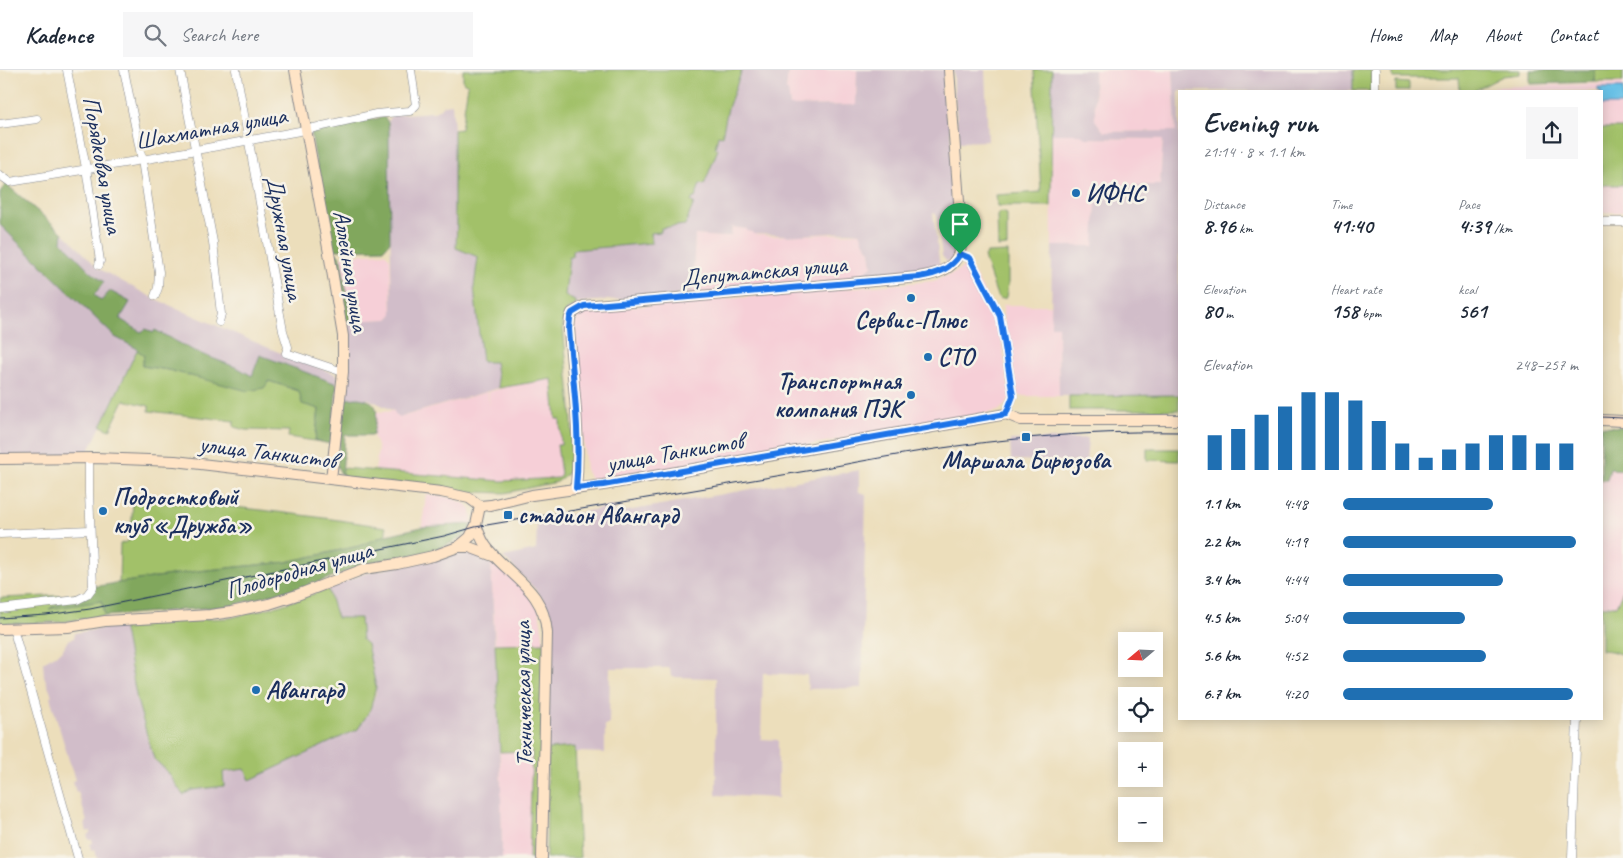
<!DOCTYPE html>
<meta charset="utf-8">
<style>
:root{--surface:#fff;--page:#f6f6f7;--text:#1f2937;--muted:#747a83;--line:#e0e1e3;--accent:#1f6fb2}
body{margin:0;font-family:Caveat,sans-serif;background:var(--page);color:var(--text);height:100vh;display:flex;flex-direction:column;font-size:19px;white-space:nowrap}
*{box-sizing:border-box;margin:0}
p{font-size:16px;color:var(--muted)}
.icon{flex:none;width:28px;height:28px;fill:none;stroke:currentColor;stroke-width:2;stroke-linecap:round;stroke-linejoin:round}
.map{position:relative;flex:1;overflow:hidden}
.side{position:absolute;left:1178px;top:20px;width:425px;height:630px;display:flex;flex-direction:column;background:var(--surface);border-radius:0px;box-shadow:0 2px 12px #0003}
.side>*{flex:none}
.needle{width:32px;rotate:251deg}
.tools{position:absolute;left:1118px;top:562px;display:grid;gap:10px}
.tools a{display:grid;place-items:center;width:45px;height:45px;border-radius:0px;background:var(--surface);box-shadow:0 2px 12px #0003;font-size:25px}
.pin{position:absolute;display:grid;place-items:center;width:42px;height:42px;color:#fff;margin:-51px -21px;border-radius:50% 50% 50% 0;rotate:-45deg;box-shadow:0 0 5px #0007}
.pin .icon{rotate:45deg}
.round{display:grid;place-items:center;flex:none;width:52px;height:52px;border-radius:0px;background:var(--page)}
.overview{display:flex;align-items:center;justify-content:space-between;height:85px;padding:0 25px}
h1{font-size:28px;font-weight:600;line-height:38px}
.stats{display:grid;grid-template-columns:repeat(3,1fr);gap:8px;height:85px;padding:5px 25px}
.stats div{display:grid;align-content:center}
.stats b{font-size:21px;font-weight:600}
.stats small{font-size:14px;font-weight:400}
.stats p{font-size:14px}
.chart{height:140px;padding:10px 25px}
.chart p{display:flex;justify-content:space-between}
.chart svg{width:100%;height:90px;margin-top:5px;stroke:var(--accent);stroke-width:6}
ul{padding:0 25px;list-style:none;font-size:16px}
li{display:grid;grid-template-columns:80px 60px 1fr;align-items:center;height:38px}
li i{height:12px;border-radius:6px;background:var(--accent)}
header{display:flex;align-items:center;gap:30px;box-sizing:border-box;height:70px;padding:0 25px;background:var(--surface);border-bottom:1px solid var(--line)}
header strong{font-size:24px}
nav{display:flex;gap:28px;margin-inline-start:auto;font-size:18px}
.search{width:350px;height:45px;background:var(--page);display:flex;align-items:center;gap:12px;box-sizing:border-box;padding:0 18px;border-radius:0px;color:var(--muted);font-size:19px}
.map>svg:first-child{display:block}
</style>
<header>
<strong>Kadence</strong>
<div class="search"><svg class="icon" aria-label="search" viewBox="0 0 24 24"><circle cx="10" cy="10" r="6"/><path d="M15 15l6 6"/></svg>Search here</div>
<nav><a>Home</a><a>Map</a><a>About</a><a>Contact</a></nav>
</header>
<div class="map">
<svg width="1623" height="788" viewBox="0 0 1623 788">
<rect width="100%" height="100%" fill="#f7f3e8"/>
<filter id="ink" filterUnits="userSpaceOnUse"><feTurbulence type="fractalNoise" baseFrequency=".02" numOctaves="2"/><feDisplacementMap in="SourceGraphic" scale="10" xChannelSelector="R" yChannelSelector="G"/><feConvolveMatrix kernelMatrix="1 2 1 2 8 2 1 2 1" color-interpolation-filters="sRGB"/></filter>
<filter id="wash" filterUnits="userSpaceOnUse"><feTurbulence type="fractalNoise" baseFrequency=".0096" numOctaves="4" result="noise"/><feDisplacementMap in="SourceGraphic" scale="20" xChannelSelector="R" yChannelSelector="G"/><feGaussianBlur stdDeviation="1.12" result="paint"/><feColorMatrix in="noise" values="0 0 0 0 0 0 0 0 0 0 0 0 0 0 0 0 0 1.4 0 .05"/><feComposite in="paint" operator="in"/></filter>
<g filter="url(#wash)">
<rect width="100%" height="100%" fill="#ecdebb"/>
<g fill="#f6cfd7">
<path d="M788,0h69l-1,35 -66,1 -2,-14 -2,-1z"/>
<path d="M1094,0h79l3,61 -72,1 -9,-12z"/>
<path d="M1623,13v129h-22v-121h-108v-4z"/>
<path d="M1082,63l4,5 77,1 -3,46h-59v16l-5,1 -1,44h-43l-1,-112z"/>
<path d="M732,157l15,2 6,3 1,2 17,2 91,-3v7l8,11 2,15 -6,13 -174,15 3,-59 27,2 9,-2z"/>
<path d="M385,183l5,5 2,57 -4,4 -37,2 -10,-63 4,-3z"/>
<path d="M966,194l3,1 29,51 12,81 -4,7 -8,7 -396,71 -9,-1 -7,-9 -11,-147 3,-9 3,-3 6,-2 346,-30 24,-9z"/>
<path d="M1003,235h48v21h7l1,69 10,1h-51l-15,-81z"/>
<path d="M552,309l4,39h4l1,27 -4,1 4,28 -3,4 -56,3 -127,-9 3,-23 -5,-14 4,-23 18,-1 6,6 86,-25 3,14 -2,-14 30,-8z"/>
<path d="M1610,399l13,1v120l-6,16h-16v-126h6z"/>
<path d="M426,424l27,4 14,7 4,5 1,14 -50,3z"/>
<path d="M491,494l17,10 19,18 12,18 5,33 -49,1z"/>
<path d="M532,680l-3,108h-27l-2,-106z"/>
</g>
<g fill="#d1bdc9">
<path d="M742,0h46l-2,21h2l2,15 66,-1 1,-35h89l12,172 -6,17 -5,3 -5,-6 -6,-42 -3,-1 7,54 -19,5 -55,7 -1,-8 7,-5 -2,-15 -8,-11 -1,-7 -13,-1 -64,4v-1l-31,-1v-2l-6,-1v-2l-15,-2 -1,8 -9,2 -27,-2 -3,59 -109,8 -6,2 -2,-3 -10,-5 4,-40 3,-6 79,-7 -1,-10 11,-5 24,-3 9,-22 -3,-1 2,-4h2l5,-14 4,1 14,-36 -3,-1v-7l3,-6 4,1 6,-28z"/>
<path d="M954,0h31l3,71 -29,1 -5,-53z"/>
<path d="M1052,0h42l1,50 9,12 72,-1 -3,-61h180v21h-174v304l-120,1 -1,-70h-7l1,-80h42l2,-44 5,-1v-16h59l3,-46 -78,-1 -4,-4h-30z"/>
<path d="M452,34l2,26v84l3,6 -1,28 22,9 -4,30 8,75 13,-1 4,27 -99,29 -5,-3 -1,-3 -25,-12h-24l1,-71 5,-7 37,-2 4,-4 -4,-193 4,-7 43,-3 9,-7z"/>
<path d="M0,155l115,112 23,12 -51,106 -87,2z"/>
<path d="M63,163l8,7 27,28 16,9 39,21 123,53 59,23 3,3 -1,7 -77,-29 -8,21 -14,-8 -42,-16 -41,-21 -2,3 -12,-2 -21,-13 -10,-28 -9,11 -7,-7 10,-13 -13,-10 -29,-30z"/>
<path d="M1088,368l-2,24 -75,-2 -1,-20z"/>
<path d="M859,400v22l7,2 -4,194 -54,1 -1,-14 -44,-2 -2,66 17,1v58l-62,-3v-117l-45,-1 -1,-9h-60l-1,57h-4v28l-30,-1v-5l-27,2 2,-131 -8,-20 -8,-10 -31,-31 33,-7 1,-29 76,-15 3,7z"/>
<path d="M475,483l16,11 10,223 1,71h-405l-2,-9 -4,1 -1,-6 3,-1 -1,-3h-3l-2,-5 3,-2v-2l-3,1 -2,-9 2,-1 -9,-30 -2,1 -3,-12 2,-1 -25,-83 2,-1 -8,-20 -1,-14 19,-11 6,-11 6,-2 1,-5 48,-8 14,75 17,58 13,13 17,24 8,-5 32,-4 -1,-13 23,-4 4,10 108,-50 12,-19 6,-17 -14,-53 -2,-22h-23l-9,-29 35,-15 89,-20z"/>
</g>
<g fill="#a2c169" stroke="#5e7864">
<path d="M463,0h279l-14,38 -6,28 -4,-1 -3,13 3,1 -14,36 -4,-1 -5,14h-2l-2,4 3,1 -9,22 -24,3v4l-10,1 1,10 -80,7v7h-3l-4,39 10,5 2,3 -10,6 -4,13c1,30 17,128 5,149 -3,5 -7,7 -11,10l-52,11 -30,-1 -130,-14 -3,-2v-8l160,13 57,-3 2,-4 -4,-29h4l-1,-26h-4l-4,-40 -53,9 -4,-26h-13l-8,-75 4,-30 -22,-9 1,-28 -3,-6v-84l7,-1 7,-44 -5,-3z"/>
<path d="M1034,0h18l-1,136h-54l-1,-11 45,-3z"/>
<rect x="1353" y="0" width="18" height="21"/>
<path d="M1393,0h127v4l-17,2 -29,15h-14l-1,-13h-66z"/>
<rect x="1595" y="0" width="28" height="12"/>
<path d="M1396,12l13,1v8h-13z"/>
<rect x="1601" y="58" width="22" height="57"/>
<path d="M1002,142l5,2v32l-9,1 -1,-31 1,-2z"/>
<path d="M1008,182v32l-2,14 -6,1 -4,-6 -12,-36 3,-4z"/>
<path d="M137,280l8,5 -3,11 26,4 101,11 30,10 20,18 -4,32 -27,-4 1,-6 -44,-1 -11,-3v-6l-85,-10v-5l-25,-6 -14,30 -9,-4z"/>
<path d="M1179,325v15h-110v-14z"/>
<path d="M1147,379h32v12l-32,-1z"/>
<path d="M133,428c85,6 169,16 253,29v8l-27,11 -72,16 -89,9 -79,12 1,-39 11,-4z"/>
<path d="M328,519l9,29h23l2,22 5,4 9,43 -6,23 -12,19 -108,51 -5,-11 -22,3 1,14 -32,4 -9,5 -16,-24 -13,-12 -17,-59 -14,-75 32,-4 75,-3 51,-13z"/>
<path d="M1623,520v65l-12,-4 -10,-1v-44h15z"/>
<path d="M74,525l-23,13 51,-7 3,15 -45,6 -60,2v-26z"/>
<path d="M544,573l-6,215h-9l3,-107 -32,1 -5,-108z"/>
<path d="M575,677l5,111h-34l2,-109z"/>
</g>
<g fill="#81a75d" stroke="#4e6b5e">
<path d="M1530,0h65v12l-65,2z"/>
<path d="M384,47l4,5 1,8 1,112 -6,7 -47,1 -5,-3 -21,-113 2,-3z"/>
<path d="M6,114l57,49 -1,9 29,30 13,10 -10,13 7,6 9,-10 20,11 -10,17 21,13 5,-3 7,4 2,-3 41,22 42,16 14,8 8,-21 77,29 -6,60 -16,-3 4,-32 -17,-5 -3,-13 -30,-10 -5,7 -16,3 -80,-21 -26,-4 2,-11 -7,-5 1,-1 -23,-12 -115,-112v-33z"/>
<path d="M338,184l3,4 10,63h-5l-12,-62 1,-4z"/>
<path d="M358,328c26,3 18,18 15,37h-28l-3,41 -5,-10 8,-67z"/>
<path d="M1601,356l22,1v43l-13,-1 -3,11h-6z"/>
<path d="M472,454l-3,7 -4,4 -16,9 -18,7 -67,14 -67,25 -17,2 -49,14 -126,10 -3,-15 -53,8 25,-14 10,-1 7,-7 107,-16 89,-9 72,-16 27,-11 36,-8z"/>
</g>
<path fill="#69c1e6" stroke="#4278a2" d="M1598,18h25v17h-22v-14h-3z"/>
</g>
<g filter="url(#ink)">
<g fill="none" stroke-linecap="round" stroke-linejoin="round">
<defs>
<g id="street">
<path d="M67,0l19,98 14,93 -1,4"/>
<path d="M124,0l18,90 17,112 -1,16 -3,8"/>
<path d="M180,0l33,172 8,72 -2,8"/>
<path d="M236,0l47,261 5,16 -2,6 57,19"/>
<path d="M1375,21v-21"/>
<path d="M0,54l37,-5"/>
<path d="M0,105l10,7 132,-22 163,-30 71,-16 34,-3 6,-6 -5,-35"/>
<path d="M1601,152h22"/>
<path d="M960,184l9,4 31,58 13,80 -7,18"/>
<path d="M0,464l90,-4"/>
<path d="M0,539l77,-9 10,-5 6,-8 -4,-94v-35"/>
<path d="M13,558l65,230"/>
<path d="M1572,788l5,-139"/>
</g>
<g id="secondary">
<path d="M295,0l34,183 14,83v36l-12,107"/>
<path d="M1601,350l22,1"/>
<path d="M0,389l95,-1 80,3 266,31 28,6 11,8 11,-1 41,-10 71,-10 403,-71 15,6h158"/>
<path d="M576,418c5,-53 -3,-106 -7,-159l1,-11 2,-5 12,-7 335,-29c25,-4 39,-10 43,-36l-13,-171"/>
<path d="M476,455c3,8 6,17 12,24 25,30 56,41 59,84l-5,225"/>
<path d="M458,477h11l24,9"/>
<path d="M0,559l68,-2 37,-6 105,-6 21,-3 38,-8 28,-9 67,-26 33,-5 36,-8 25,-9 12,-10 6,-12 4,-19"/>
</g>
</defs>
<use href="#street" stroke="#84868c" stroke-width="9"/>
<use href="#secondary" stroke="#84868c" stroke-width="12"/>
<use href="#street" stroke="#fff" stroke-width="8"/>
<use href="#secondary" stroke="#ffe4c6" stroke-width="10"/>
<g stroke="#1b2f5e" stroke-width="1">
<path d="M1601,347l22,1"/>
<path d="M0,548l46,-3 44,-6 354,-73 31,-9 361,-61c113,-22 228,-36 343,-34"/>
</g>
</g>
</g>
<g fill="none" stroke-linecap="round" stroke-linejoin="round" filter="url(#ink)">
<defs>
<path id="route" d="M960,184l10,4 30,58 13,80 -7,18 -403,71 -27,3c5,-53 -3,-106 -7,-159l1,-11 2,-5 12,-7 335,-29c18,-3 32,-8 41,-23z"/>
</defs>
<use href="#route" stroke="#fff" stroke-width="10"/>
<use href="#route" stroke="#1a73e8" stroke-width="6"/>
</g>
<g fill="#1f6fb2" stroke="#f7f3e8" stroke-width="2">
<circle cx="1076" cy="123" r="5"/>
<circle cx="911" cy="228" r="5"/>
<circle cx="928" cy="287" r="5"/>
<circle cx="911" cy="325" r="5"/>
<rect x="1021" y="362" width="10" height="10" rx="2.5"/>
<circle cx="103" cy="441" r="5"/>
<rect x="503" y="440" width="10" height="10" rx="2.5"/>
<circle cx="256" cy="620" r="5"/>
</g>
<g text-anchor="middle" stroke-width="5" stroke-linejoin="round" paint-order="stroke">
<g font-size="24" fill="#1b2f5e" stroke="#f7f3e8">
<text transform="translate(211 58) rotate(-10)" y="8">Шахматная улица</text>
<text transform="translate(103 95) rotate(80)" y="8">Порядковая улица</text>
<text transform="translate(285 168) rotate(80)" y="8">Дружная улица</text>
<text transform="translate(351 201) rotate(81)" y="8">Аллейная улица</text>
<text transform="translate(764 201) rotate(-5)" y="8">Депутатская улица</text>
<text transform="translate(268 382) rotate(7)" y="8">улица Танкистов</text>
<text transform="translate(675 382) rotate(-10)" y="8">улица Танкистов</text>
<text transform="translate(299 500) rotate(-16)" y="8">Плодородная улица</text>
<text transform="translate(523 624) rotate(-91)" y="8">Техническая улица</text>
</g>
<g font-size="24" font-weight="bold" fill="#1b2f5e" stroke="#f7f3e8" text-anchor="start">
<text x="1086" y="131">ИФНС</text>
<text x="911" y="258" text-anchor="middle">Сервис-Плюс</text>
<text x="938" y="295">СТО</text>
<text x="901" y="319" text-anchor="end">Транспортная<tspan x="901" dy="28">компания ПЭК</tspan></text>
<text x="1026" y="398" text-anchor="middle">Маршала Бирюзова</text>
<text x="113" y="435">Подростковый<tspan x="113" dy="28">клуб «Дружба»</tspan></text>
<text x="518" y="453">стадион Авангард</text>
<text x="266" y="628">Авангард</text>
</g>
</g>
</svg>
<div class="tools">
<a><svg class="needle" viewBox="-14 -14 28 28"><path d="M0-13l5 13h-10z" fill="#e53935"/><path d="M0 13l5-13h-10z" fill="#747a83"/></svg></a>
<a><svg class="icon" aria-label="locate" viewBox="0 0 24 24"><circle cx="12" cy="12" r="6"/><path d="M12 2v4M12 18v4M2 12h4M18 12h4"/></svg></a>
<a>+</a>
<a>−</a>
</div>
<div class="pin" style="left:960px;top:184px;background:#1e9e55"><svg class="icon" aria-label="arrive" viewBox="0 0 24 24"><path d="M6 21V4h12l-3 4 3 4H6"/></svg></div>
<section class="side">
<div class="overview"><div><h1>Evening run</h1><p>21:14 · 8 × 1.1 km</p></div><a class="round"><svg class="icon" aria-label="share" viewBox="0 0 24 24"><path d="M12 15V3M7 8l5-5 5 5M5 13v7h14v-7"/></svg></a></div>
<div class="stats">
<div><p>Distance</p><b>8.96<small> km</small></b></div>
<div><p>Time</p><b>41:40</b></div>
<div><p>Pace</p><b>4:39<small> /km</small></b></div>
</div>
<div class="stats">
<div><p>Elevation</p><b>80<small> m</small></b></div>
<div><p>Heart rate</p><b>158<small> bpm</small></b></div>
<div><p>kcal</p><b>561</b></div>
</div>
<div class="chart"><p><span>Elevation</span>248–257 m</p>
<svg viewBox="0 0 160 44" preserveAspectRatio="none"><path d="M5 44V27M15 44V24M25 44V17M35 44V13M45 44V6M55 44V6M65 44V10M75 44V20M85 44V31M95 44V38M105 44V34M115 44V31M125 44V27M135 44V27M145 44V31M155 44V31"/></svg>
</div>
<ul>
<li><b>1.1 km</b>4:48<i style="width:64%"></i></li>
<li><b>2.2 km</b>4:19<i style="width:99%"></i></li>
<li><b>3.4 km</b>4:44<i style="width:68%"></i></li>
<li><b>4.5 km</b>5:04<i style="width:52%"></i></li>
<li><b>5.6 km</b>4:52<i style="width:61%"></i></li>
<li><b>6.7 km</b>4:20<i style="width:98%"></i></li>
</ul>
</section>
</div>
